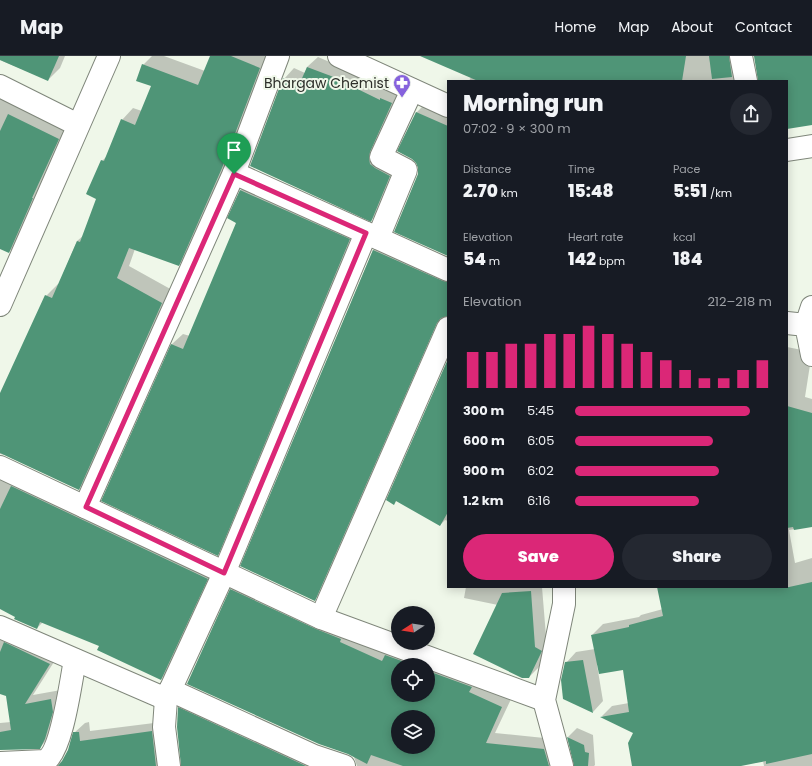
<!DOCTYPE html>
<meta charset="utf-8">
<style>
:root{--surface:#171b24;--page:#242831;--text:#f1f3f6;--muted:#9ea1a6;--line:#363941;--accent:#db2777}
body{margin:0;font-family:Poppins,sans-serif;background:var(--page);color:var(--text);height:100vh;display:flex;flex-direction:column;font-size:15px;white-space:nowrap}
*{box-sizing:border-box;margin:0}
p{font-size:13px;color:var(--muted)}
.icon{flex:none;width:22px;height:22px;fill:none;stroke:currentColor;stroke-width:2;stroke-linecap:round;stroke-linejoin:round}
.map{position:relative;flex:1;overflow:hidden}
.sheet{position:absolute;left:447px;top:24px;width:341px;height:508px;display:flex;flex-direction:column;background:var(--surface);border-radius:0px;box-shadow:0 2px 10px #0003}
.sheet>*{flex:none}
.needle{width:26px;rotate:258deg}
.tools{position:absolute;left:391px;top:550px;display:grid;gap:8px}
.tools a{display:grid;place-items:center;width:44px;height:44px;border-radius:50%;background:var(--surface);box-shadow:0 2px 10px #0003;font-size:20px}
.pin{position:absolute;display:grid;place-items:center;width:34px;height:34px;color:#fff;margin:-41px -17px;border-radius:50% 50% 50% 0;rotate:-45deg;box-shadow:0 0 4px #0007}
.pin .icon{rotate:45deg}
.round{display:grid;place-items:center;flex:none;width:42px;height:42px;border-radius:21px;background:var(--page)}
.summary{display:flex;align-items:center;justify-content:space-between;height:68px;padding:0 16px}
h1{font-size:22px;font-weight:800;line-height:30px}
.figures{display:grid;grid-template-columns:repeat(3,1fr);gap:6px;height:68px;padding:4px 16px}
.figures div{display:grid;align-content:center}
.figures b{font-size:17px;font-weight:800}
.figures small{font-size:11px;font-weight:400}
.figures p{font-size:11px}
.chart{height:112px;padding:8px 16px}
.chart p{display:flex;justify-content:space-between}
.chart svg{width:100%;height:72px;margin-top:4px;stroke:var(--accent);stroke-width:6}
.primary-button{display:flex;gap:8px;margin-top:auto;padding:8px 16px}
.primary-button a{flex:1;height:46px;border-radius:24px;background:var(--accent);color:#fff;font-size:16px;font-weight:800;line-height:46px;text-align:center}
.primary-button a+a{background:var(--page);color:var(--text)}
ul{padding:0 16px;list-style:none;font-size:13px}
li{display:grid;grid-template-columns:64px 48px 1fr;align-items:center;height:30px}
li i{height:10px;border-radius:5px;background:var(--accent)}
header{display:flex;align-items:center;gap:24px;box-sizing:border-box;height:56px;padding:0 20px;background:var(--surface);border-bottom:1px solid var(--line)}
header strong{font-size:19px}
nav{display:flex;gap:22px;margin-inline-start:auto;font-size:14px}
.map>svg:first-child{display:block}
</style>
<header>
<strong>Map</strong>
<nav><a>Home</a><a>Map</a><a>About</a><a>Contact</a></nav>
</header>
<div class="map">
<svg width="812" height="710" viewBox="0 0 812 710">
<rect width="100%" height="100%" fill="#eff7e9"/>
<g fill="#0003" fill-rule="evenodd">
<path d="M0,0h65l-5,12 -12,12 -48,-20z"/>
<path d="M152,0h12l41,15 6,-15h59l-79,197 -12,12 -44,-16 -6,17 45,25 -84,186 -11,12 -74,-34 -5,-1v-59l46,-99 12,-12h1l18,-43 7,-6 13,-37 5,-37 5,-5 15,-36 11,-12 9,3 10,-25 -9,-21z"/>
<path d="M423,0h318l10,25h-282l2,-4z"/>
<path d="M318,1l84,36 -22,47 20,25 -18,45 -11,10 -87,-141 10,-11 11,5 2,-6z"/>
<path d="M0,34l69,38 -50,113 -10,11 -9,-4z"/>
<path d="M427,46l21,8v145l-29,-80 -3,-62z"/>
<path d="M252,123l108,49 -132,315 -10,11 -115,-54 69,-156 11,-10 7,2 47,-114 -8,-4 12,-28z"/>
<path d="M385,183l63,29v47h-2l-120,274 -12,11 -72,-34 131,-316z"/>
<path d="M787,291l25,5 -7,45 7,2v127l-23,4 6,33 17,-5v208h-48l-1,-5 -28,5h-102l2,-34 -33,-16 10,-10 17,-3 -5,-34 -27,-4 6,36 -10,11 -27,-49 10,-11 19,-3 -3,-14 11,-11 36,-7 2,-2 22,-6 -5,-22h129z"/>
<path d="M448,306v159l-3,-1 -5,5z"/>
<path d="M0,402l219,109 -46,100 -12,12 -61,-34 -57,-23 -6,6 -37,-20z"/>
<path d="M241,524l271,117 -17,36 59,6 12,27h-209l-3,-9 -5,-4 -118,-163zM398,609h30v30h-30zM398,661h30v30h-30z"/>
<path d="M466,531h76l4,49 6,3 -12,27 -11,11 -31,-72 -34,-7z"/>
<path d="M0,579l59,19 -26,41 28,-5 -10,46 -12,12 -39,1v-26l11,-1 -4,-27 -7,-2z"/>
<path d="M189,642l155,68h-162l-3,-58z"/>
<path d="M89,666l1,9 72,-9 10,44h-172l57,-2 6,-3 6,-12 5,-16 11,-10z"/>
<path d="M577,672l16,7 2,30 -1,1h-19l-7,-29z"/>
</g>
<g fill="#4f9577" fill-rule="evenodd">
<path d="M0,0h59l-11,25 -48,-21z"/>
<path d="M210,0h21l29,12 -38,100 -43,98 -50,-18 -12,30 45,25 -83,187 -79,-37v-60l45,-98 7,3 25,-57 3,1 16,-43 -10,-5 15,-34 3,1 17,-42 14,6 16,-39 -15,-5 6,-17 56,21z"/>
<path d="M420,0h266l-4,25h-204z"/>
<path d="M709,0h20l3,21 -20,2z"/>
<path d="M754,0h58v69l-25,4v-48h-29z"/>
<path d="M307,11l24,9 49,24v-2l12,5 -22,49 -1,6 1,6 5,4 15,8 -19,46 -121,-56 33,-88 16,7z"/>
<path d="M416,56l32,14v130l-54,-24 24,-58v-6l-2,-5 -4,-4 -15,-8z"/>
<path d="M8,58l51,25 -27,59h1l-24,55 -9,-4v-118z"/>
<path d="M240,134l110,49 -132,317 -117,-55 70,-157 12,5 53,-126 -9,-5z"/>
<path d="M373,194l70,31 5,1v34l-7,2 -4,5 -122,278 -75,-35z"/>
<path d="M448,303v153l-8,14 -44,-25 -2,4 -8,-5z"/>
<path d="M787,350l25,7v114l-18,3 -1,-3 -6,1z"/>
<path d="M11,430l197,93 -47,101 -64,-30 2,-4 -59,-24 -3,7 -23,-10 1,-2 -15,-8v-100z"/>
<path d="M812,526v172l-46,10v-3l-25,5h-109l-4,-23 5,-10 -33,-16 29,-5 -6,-42 -24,4 -8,-39 38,-8v-2l34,-9 -6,-29h132z"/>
<path d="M230,533l86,40 25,10 -1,3 42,19 3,-6 28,10h-15v30h30v-24l44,16 -3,5 33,15 -16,36 58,6 5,17h-146l-32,-11 -4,9 -19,-10 -29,-10 -132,-60zM398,661h30v30h-30z"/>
<path d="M531,535l4,56 7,4 -13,27h-7l-49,-24 29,-61z"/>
<path d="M4,586l46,22 -25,40 26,-5 2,13 -8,27 -5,10 -40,1v-18l11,-2 -5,-34 -6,-2v-42z"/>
<path d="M583,604l10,53 -30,-14 -2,-19 4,-18z"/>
<path d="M178,651l128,59h-125l-4,-39z"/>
<path d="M152,675l4,35h-98l4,-5 6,-11 5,-18h6l1,9z"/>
<path d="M567,681l17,8 1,7 4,1 -1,13h-14z"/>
</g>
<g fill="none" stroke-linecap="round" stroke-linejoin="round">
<defs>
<g id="minor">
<path d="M339,0l109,50"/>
<path d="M741,0l5,25"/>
<path d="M0,30l78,39"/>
<path d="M787,94l25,-4"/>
<path d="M234,117l214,97"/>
<path d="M378,182l28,-68 -25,-13 31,-67"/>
<path d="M0,249l109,-249"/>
<path d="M787,267l19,2 6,30"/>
<path d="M806,269l6,-18"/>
<path d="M0,411l321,151 223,82"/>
<path d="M85,451l149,-334 44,-117"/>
<path d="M321,562l127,-290"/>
<path d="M0,571l166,72"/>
<path d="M170,634l144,66 30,10"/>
<path d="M0,707l45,-2c17,-9 26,-81 30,-101"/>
<path d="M169,710l-5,-39 2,-28 58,-126 142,-340"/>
<path d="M562,710l-18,-66 20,-96v-17"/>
</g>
</defs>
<use href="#minor" stroke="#7f867a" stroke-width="24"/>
<use href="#minor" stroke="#fff" stroke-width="22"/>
</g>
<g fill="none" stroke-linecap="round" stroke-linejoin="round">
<defs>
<path id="route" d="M234,118l132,59 -142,340 -138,-66z"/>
</defs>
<use href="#route" stroke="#fff" stroke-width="8"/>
<use href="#route" stroke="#db2777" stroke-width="5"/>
</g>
<defs>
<symbol id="pharmacy-pin" viewBox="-11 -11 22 30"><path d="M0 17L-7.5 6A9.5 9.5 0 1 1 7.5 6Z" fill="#8662dd" stroke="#eff7e9"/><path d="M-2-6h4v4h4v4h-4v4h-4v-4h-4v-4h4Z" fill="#fff"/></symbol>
</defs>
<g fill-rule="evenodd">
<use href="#pharmacy-pin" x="392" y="17" width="20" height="27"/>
</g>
<g text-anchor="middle" stroke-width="4" stroke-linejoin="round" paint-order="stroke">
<g font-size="14" fill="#2d2f2a" stroke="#eff7e9" text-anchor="end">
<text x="389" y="32">Bhargaw Chemist</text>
</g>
</g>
</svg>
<div class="tools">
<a><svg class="needle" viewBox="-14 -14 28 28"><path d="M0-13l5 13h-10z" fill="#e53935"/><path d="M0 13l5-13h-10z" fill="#9ea1a6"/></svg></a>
<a><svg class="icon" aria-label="locate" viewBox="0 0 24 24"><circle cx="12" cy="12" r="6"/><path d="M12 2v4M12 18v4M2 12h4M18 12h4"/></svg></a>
<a><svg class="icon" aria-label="layers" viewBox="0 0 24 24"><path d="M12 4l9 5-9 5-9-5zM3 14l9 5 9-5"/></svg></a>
</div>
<div class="pin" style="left:234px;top:118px;background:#1e9e55"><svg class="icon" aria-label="arrive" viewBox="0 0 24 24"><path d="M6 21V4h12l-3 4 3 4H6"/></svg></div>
<section class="sheet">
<div class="summary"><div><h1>Morning run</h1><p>07:02 · 9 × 300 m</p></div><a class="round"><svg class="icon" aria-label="share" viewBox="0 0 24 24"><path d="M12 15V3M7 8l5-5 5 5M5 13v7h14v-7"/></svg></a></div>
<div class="figures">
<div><p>Distance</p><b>2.70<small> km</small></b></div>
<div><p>Time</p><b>15:48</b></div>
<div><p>Pace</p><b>5:51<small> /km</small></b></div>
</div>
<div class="figures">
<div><p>Elevation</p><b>54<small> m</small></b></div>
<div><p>Heart rate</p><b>142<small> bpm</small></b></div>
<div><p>kcal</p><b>184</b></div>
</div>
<div class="chart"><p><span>Elevation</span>212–218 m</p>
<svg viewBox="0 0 160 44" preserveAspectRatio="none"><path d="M5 44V22M15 44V22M25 44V17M35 44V17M45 44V11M55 44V11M65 44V6M75 44V11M85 44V17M95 44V22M105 44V27M115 44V33M125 44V38M135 44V38M145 44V33M155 44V27"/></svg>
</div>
<ul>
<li><b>300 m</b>5:45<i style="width:89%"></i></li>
<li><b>600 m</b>6:05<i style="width:70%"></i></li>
<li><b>900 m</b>6:02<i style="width:73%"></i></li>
<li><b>1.2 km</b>6:16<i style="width:63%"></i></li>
</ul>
<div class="primary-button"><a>Save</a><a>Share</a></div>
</section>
</div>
